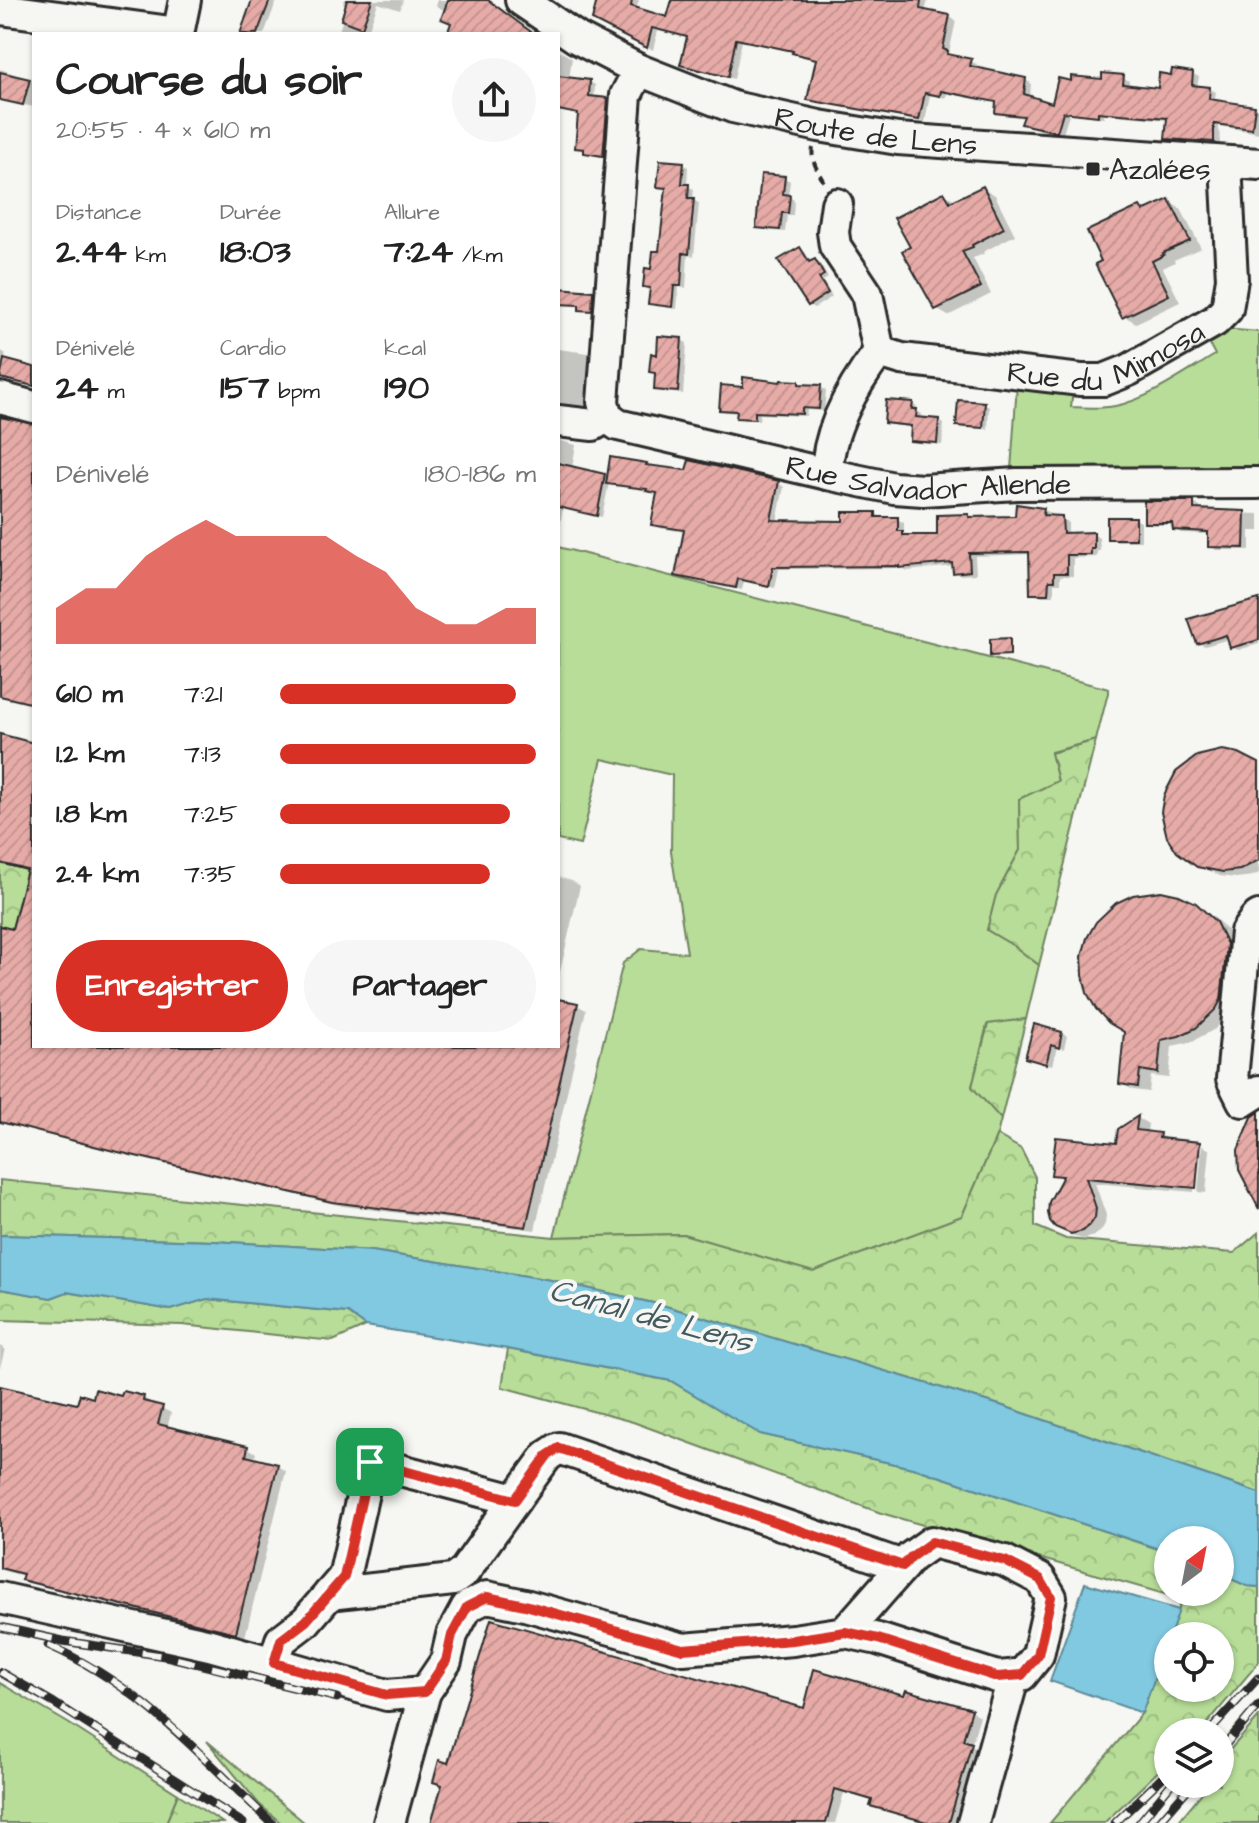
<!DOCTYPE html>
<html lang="fr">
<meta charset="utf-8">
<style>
:root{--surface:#fff;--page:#f6f6f6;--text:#222;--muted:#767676;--accent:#d93025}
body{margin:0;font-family:"Architects Daughter",sans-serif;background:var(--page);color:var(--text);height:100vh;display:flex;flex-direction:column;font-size:30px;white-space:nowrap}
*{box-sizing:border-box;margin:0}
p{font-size:26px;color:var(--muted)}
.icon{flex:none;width:44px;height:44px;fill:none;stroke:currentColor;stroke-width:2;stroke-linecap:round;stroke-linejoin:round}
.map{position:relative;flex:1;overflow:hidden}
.drawer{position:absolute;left:32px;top:32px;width:528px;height:1016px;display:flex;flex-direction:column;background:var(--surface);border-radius:0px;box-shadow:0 2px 6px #0004}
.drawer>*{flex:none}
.needle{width:52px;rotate:32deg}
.fabs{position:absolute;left:1154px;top:1526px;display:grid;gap:16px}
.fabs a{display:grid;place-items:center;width:80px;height:80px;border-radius:50%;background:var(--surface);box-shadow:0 2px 6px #0004;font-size:40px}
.pin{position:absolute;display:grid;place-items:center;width:68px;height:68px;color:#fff;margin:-34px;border-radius:16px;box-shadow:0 4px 12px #0006}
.round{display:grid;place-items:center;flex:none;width:84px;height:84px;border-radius:42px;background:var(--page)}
.headline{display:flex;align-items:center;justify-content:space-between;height:136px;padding:0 24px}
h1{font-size:44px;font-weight:700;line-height:60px}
.stats{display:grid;grid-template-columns:repeat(3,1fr);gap:12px;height:136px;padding:8px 24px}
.stats div{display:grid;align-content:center}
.stats b{font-size:34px;font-weight:700}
.stats small{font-size:22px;font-weight:400}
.stats p{font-size:22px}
.chart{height:224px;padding:16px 24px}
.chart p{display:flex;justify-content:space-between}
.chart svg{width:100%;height:144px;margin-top:8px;fill:var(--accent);opacity:.7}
.action{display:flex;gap:16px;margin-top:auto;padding:16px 24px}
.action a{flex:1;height:92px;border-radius:48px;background:var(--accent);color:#fff;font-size:32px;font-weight:700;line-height:92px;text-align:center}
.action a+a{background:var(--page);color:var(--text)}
ul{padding:0 24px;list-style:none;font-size:26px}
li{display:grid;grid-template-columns:128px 96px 1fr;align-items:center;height:60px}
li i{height:20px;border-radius:10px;background:var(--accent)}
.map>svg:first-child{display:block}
</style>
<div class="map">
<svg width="1259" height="1823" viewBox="0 0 1259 1823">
<defs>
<pattern id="forest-crowns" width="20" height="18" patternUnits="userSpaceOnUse" patternTransform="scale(2)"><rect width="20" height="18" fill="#b7dd98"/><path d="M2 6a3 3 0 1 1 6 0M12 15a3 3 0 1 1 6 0" fill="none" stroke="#9ebe83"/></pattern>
<pattern id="building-hatch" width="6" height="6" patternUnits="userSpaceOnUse" patternTransform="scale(2)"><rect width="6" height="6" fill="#e6aba7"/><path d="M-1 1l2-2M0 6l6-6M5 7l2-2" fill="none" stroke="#c59390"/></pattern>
</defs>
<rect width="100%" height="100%" fill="#f6f6f2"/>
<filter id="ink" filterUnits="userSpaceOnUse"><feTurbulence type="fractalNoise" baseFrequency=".0125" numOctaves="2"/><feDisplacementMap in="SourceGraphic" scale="16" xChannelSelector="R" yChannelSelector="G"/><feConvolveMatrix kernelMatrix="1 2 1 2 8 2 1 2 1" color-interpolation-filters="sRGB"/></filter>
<g filter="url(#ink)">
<g fill="#b7dd98" stroke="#718462" stroke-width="2">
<path d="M1224,329l35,3v135l-248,3 6,-86 56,5 -2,18c15,1 30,2 44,-1 34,-7 70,-33 100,-51l-9,-18z"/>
<path d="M558,547l551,142 -13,51 -45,12 7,29 -39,19 1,50 -24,45 -9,35 27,16 25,19 -13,54 -39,6 -15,61 29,33 -4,16 -35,81 -149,56 -130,-38 -129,3 69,-274 18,-14 46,4 -16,-102 1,-76 -70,-16 -22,86 -22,-5z"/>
<path d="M0,1683l68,40 110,71 -12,29h-166z"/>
</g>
<g fill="url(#forest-crowns)" stroke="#718462" stroke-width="2">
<path d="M1096,740l-57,225 -25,-19 -27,-16 9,-35 24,-45 -1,-51 39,-18 -7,-28z"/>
<path d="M0,863l27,7 -15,59 -12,-3z"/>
<path d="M1026,1019l-25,100 -29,-32 16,-63z"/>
<path d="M997,1135l24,14 14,28v49l31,13 168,14 25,-21v261l-256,-87 -341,-101 -111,-25 -179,-29 -158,-10 -214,-6v-55l554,57 129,-3 130,38 149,-56z"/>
<path d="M0,1289l51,9 16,-6 104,18 35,-11 142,14 18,13 -33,15 -151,-16 -182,-5z"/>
<path d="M508,1349l163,32 90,53 156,35 250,83 1,40h52v-18l27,12 12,1v75l-59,70h-32v30l-64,61h-54l92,-110 26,-72v47h52v-52h-50l12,-37 -301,-86 -248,-91 -131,-35z"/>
<path d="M1259,1717v106h-82l32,-39h11v-23z"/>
<path d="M207,1741l98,82h-24l-22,-19z"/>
<path d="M178,1794l45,29h-57z"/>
</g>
<g fill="#80c9e0" stroke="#5e8a98" stroke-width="2">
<path d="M0,1235l214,6 158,10 179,29 111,25 341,101 256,87v94l-12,-1 -27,-12v-34h-52v12l-251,-83 -157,-35 -89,-53 -163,-32 -142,-23 -18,-13 -141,-14 -36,11 -104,-18 -16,6 -51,-9z"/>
<path d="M1085,1583l94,27 -9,26h-2v5l-26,72 -92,-32z"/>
</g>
<g fill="#0003">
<path d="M254,0h23l-13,34h-22z"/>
<path d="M344,0h59l-3,10 -22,-7 -11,31h-29l9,-28 -4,-2z"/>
<path d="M438,0h49l21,34h-58l3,-11 -7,-12 -10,-5z"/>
<path d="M599,0h40l-3,10 33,9 5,-19h254l-3,12 25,5 6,4 -7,32 28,11 -1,5 49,11 6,3 -1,15 24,8 19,-23 50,-6 6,4 -1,6 31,3 14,-13 20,-3 6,3 -2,10 13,2 6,3 -2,10 45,7v24l-40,-7 1,18 -47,-2 -6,-4 2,-18 -65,-6v4l-35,-4 -6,20 -34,-8 -6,-3 2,-5 -22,-3 -6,-3 1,-9 -51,-10 -1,5 -16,-3 -5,27 -109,-20 -6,-3 8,-39 -18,-4 -6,-4 -52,-11 -8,38 -45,-11 -6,-4 5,-26 -30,-8 -5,20 -58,-31z"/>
<path d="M558,50l14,8 -3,21 21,3 5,3 -1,13 13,1 5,4 -4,55 -17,-3 -5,-3v-2l-9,-3 3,-32 -22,-4z"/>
<path d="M0,69l14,5 -1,3 21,5v25l-34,-7z"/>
<path d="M683,164l5,3 -1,19 7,3 -1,11 6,3 -5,53 -6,-1 -2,33 -7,-1 -2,22 -22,-3 -5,-3 1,-14 -6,-3 16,-33 6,-64 -8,-3z"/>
<path d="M784,178l6,3 -2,15 6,4 -1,15h-6l-2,17 -21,-2 -5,-3z"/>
<path d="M983,188l12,7 20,40 -32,17 1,2 -11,4 18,36 -43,22 -12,-7 8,-115 13,7z"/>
<path d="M1169,202l12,7 20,39 -27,12 1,2 -12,6 17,34 -44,21 -12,-7 -20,-54 36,-54 7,4z"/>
<path d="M800,249l5,3 7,11 3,-2 5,3 8,14 -5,3 9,16 -18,11 -5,-3z"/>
<path d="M681,340l6,3 -4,51 -22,-2 -5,-3 1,-15 -6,-3 8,-14z"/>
<path d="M558,349l30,4 5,3 -3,52 -23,-3 -9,1z"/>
<path d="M0,350l6,4 -2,7 30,8v18l-34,-8z"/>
<path d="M798,383l5,3 17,1 6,3 -2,21 -17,-1 -1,6 -46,-2 -1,6h-15l-6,-4 1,-3 -13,-1 -5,-3 23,-20z"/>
<path d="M912,404l5,3v4l5,3 -1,6 18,1 5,3 -2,21 -25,-2 -5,-3 1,-13 -22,-2 -5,-3z"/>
<path d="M984,404l5,3 -1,22 -25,-1 -5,-3z"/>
<path d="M0,419l34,7v279l-34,-8z"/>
<path d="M558,440l18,5 -4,23 37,10 37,-13 5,3 127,15 6,4 -7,35 68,1 30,-9 7,3 15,2 7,4v11l5,2 30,1 29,-21 5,3 43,-1 27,-8 7,3 -1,4 12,1 7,4v13l25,-1 6,4 1,13h-3v6l-24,1v18h-13v8h-6v12h-16l-6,-3 -1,-39 -56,2 1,18 -15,1 -6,-4v-5l-48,5 -4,-3 -124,1 -4,19 -31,-7 -2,9 -59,-12 -6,-3 8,-43 -25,-4 -6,-4 5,-30 -8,-3 -36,-5 -6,-3 -7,34 -39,-9 -5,29z"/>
<path d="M1194,503l6,4v5l59,2v17h-9v19h-34l-6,-4v-12l-29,-1 -6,-4v-4h-23l-6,-3z"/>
<path d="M1135,519l6,3v19h-26l-6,-3z"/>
<path d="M1259,601v43l-21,6 -6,-3 -3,-8 -24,7 -6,-3z"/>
<path d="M0,736l34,9v301h524v-45l19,4 9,5 -51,220 -192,-24 -222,-52 -121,-31v-195l14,3 15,-60 -29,-7z"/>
<path d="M1259,765v108l-6,3 -17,2 -16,-2 -29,-15z"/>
<path d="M558,877l14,4 8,5 -22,94z"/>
<path d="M1187,900l28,18 13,13 8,16 -4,61 -17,21 -24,13 -19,4 -3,32 -18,-2 -2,16 -16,-2 -12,-7z"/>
<path d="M1062,1033l5,3 -3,13 -7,-2 -5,18 -19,-5z"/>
<path d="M1138,1118l10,6 -1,9 12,2 12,6 29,3 10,6 -4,43 -8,-1 4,-46h-4l-4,46 -99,-9 11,32 -1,9 -4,7 -7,5 -11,3 -8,-2 -12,-7v-51l-9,-5 64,-29 1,-15z"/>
<path d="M0,1346l5,3 -5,19z"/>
<path d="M0,1388l79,19 16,-7 48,-2 28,15 -4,16 81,19 8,5 -2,7 23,6 9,5 -41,166 -213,-53 -9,-5 1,-3 -24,-6z"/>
<path d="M906,1698l65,12 9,6 -9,29 9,5 -21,73h-32l-46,-13 -8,-5 1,-4 -30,-8 -9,30h-402l17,-58 355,-55z"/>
</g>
<g fill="url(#building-hatch)" stroke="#2b2b2b" stroke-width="2">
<path d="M252,0h18l-13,34h-17z"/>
<path d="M347,0h25l-10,28 -21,-8z"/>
<path d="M448,0h40l46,34h-87l4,-11 -10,-4z"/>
<path d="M597,0h35l-1,6 36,11 5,-17h249l-1,9 30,6 -7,34 5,2 -1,3 25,5 -2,7 56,12 -2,16 28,9 6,-25 13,3v-5l31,3v-6l22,2 -1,9 35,4 1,-15 12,2 1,-6 21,3 -1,13 18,2 -1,12 46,7 -3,23 -38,-5v18l-49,-3 2,-21 -69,-6v4l-35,-4 -6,20 -36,-8 3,-8 -29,-3 1,-11 -55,-11 -1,5 -15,-3 -6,27 -112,-20 9,-41 -24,-6 1,-2 -57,-12 -8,38 -48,-12 7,-28 -35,-9 -5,20 -55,-28z"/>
<path d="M0,72l30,7 -7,26 -23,-5z"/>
<path d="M558,76l32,4 -1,16 19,2 -5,58 -19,-3v-4l-9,-1 3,-34 -20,-4z"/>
<path d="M660,160l24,2 -2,22h7l-1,14h6l-5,56 -6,-1 -2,33h-7l-2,21 -24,-3 2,-16 -7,-1 2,-19 6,1 2,-18h6l7,-63 -9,-1z"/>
<path d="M761,174l24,2 -2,18 7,1 -2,18h-6l-2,17 -24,-2z"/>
<path d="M983,186l21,42 -32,17 1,2 -11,4 19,36 -46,23 -33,-59 8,-4 -16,-29 50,-26 6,10z"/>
<path d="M1169,199l21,42 -27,12 1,2 -12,6 17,34 -47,23 -27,-54 6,-3 -14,-30 53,-25 3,5z"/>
<path d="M800,247l9,15 6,-3 9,16 -5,3 9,15 -20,13 -30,-46z"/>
<path d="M558,288l35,3 -1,20 -13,-1v-5l-21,-1z"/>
<path d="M658,336l24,2 -4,54 -24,-2 1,-17 -6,-1 1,-10 1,-9 6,2z"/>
<path d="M4,359l30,8v19l-34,-8z"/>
<path d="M743,377l37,5 1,-2 18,1v3l22,1 -2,24 -17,-1v6l-47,-2v7l-19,-1 1,-7 -18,-1 2,-25 22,2z"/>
<path d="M886,400l27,2 -1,7h5l-1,8 23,2 -2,24 -27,-2 1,-15 -27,-3z"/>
<path d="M958,400l27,2 -2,26 -27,-2z"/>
<path d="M0,417l34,7v280l-34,-8z"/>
<path d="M610,457l37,6 -1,2 40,5 3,-10 90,21 -8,39 72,1v-9h33v5h22v14h5v4h34v-20l32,-1v3l46,-1 1,-12 28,4 -1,7 19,1 1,17 31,-1v17h-3v6h-24v18h-13v8h-5l-1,13h-18l-1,-42 -60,1 1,18 -17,2 -1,-10 -53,5v-2l-126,1 -4,19 -31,-7 -2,9 -61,-12 9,-46 -33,-5 6,-32 -11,-2 1,-2 -41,-5z"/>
<path d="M558,463l47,11 -8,42 -39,-9z"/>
<path d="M1144,501h50v8l51,2 -1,37 -36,-1v-15l-35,-2 -1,-7h-28z"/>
<rect x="1107" y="517" width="29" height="22"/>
<path d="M1259,599v41l-29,8 -4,-13 -29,9 -9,-25z"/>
<path d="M1010,638v17l-20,1v-17z"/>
<path d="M0,734l34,9v303h524v-47l20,4 -52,224 -194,-25 -222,-52 -110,-28v-196l12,3 15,-59 -27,-7z"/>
<path d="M1222,750l17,3 20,10v97l-19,10 -17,2 -26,-5 -20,-15 -10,-15 -6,-25 3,-17 12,-23 21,-16z"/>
<path d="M1161,891l18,4 17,8 20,19 11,22 -6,56 -5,9 -20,19 -17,8 -18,4 -3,33 -18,-3 -2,17 -19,-3 5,-52 -15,-9 -13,-14 -9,-16 -4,-18 -1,-19 5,-18 9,-16 20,-19 17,-8z"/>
<path d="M1034,1024l28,8 -3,16 -8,-3 -5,19 -21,-6z"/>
<path d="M1259,1112v97l-20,-39 -1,-20 14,-33z"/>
<path d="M1138,1116l-2,14 24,3 -1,5 41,4 -4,46 -110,-10 10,30 -1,10 -5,7 -7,6 -12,3 -16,-7 -5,-6 -2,-8 1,-11 14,-26 -12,-1 5,-38 60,6 2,-14z"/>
<path d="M0,1386l77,18 3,-10 13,4 2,-9 26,7 2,-5 21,5 -1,5 20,5 -5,18 90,22 -2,10 32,8 -42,169 -215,-53 2,-6 -23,-6z"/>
<path d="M491,1619l313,89 10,-39 90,26 2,-5 66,19 -9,31 9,3 -23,80h-19l-60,-17 2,-6 -37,-11 -9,34h-395l11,-38 -9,-3 6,-22 9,3z"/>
</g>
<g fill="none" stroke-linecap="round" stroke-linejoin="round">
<defs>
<g id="minor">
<path id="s1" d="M521,0l56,38 62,32 94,37 86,19 79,13 361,25"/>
<path d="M0,9l178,24"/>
<path d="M178,34l7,-34"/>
<path id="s2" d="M639,70l-13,25 -23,307 4,15 11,8 209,49 67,14 29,2 94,-6 242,-1"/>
<path id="s3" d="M879,352l23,7 179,21h23l25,-10 86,-49 12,-12 5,-30 -6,-116"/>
<path d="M0,398l34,9"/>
<path d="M558,421l35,4 14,-8"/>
<path d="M827,474c0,-43 27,-89 52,-122l-12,-58 -32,-48 -2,-14 4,-28"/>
<path d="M1259,916l-4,3 -9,13 -14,147 11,22 16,-10"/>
<path d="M515,1500l32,-44 12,-8 344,118"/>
<path d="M0,1598l210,47 177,50 38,-3 21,-31 6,-26 15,-28 20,-10 38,8 158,44 110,-9 52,-8 33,7 119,38 25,-2 16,-20 13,-58 -11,-18 -35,-18 -73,-19 -21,15 -66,75"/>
<path d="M274,1663l7,-23 25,-19 38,-44 26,-115 145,38 -51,72 -11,8 -124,14"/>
<path d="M389,1823l36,-131"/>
<path d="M973,1823l41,-148"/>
</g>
</defs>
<use href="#minor" stroke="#2b2b2b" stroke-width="36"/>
<path stroke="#2b2b2b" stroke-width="4" stroke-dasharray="8 6" stroke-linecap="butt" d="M813,148c-3,12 6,25 12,36"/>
<use href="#minor" stroke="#f6f6f2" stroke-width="30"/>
<defs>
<g id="rail">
<path d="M0,1627l63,14 102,15 172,42"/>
<path d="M48,1645c95,42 150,109 224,178"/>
<path d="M0,1672l54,31 189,120"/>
<path d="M1209,1732l49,-54"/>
<path d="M1220,1751l39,-46"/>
<path d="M1115,1823l53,-51"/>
<path d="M1139,1823l32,-39"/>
<path d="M1158,1823l34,-39"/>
</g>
</defs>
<use href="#rail" stroke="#2b2b2b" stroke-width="9"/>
<use href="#rail" stroke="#f6f6f2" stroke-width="6" stroke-dasharray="18" stroke-linecap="butt"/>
</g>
</g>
<g fill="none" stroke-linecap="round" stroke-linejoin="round" filter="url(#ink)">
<defs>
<path id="route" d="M559,1448l344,118 8,-9 21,-15 73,19 35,18 11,18 -13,58 -16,20 -25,2 -119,-38 -33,-7 -52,8 -110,9 -158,-44 -38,-8 -20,10 -15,28 -6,26 -21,31 -38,3 -113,-32 7,-23 25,-19 38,-44 26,-115 145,38 32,-44z"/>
</defs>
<use href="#route" stroke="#fff" stroke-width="16"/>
<use href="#route" stroke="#d93025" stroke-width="10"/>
</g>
<rect fill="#2b2b2b" stroke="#f6f6f2" stroke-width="3" x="1085" y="161" width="16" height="16" rx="4"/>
<g text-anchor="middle" stroke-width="8" stroke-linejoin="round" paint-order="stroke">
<g font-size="30" fill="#2b2b2b" stroke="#f6f6f2">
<text dy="10" stroke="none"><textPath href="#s1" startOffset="384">Route de Lens</textPath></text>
<text dy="10" stroke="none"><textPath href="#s3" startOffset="234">Rue du Mimosa</textPath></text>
<text dy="10" stroke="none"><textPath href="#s2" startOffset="682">Rue Salvador Allende</textPath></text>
</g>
<g font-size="30" fill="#2b2b2b" stroke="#f6f6f2" text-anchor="start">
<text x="1109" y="179">Azalées</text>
</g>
<g font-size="32" font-style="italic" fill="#445a61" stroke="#f6f6f2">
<text transform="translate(651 1315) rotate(15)" y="11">Canal de Lens</text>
</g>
</g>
</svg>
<div class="fabs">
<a><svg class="needle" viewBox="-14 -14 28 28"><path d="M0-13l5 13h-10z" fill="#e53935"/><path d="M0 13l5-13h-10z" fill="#767676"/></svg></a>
<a><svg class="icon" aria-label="locate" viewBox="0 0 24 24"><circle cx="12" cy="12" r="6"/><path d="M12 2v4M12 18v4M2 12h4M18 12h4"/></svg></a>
<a><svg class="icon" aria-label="layers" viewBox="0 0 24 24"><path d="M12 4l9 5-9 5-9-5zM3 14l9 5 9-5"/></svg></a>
</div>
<div class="pin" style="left:370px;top:1462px;background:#1e9e55"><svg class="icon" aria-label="arrive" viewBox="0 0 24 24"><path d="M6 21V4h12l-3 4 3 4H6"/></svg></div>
<section class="drawer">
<div class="headline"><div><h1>Course du soir</h1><p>20:55 · 4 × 610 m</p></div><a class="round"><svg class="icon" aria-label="share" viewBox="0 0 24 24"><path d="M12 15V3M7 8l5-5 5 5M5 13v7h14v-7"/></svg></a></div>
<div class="stats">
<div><p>Distance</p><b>2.44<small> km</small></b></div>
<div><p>Durée</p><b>18:03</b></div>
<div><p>Allure</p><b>7:24<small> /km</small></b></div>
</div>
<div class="stats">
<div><p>Dénivelé</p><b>24<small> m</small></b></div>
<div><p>Cardio</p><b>157<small> bpm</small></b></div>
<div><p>kcal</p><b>190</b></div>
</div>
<div class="chart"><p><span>Dénivelé</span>180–186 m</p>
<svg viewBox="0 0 160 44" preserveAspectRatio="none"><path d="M0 44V33L10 27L20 27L30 17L40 11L50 6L60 11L70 11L80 11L90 11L100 17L110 22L120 33L130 38L140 38L150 33L160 33V44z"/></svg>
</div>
<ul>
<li><b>610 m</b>7:21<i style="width:92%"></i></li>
<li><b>1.2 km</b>7:13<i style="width:100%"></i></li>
<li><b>1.8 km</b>7:25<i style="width:90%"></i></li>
<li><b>2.4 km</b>7:35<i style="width:82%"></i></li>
</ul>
<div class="action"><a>Enregistrer</a><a>Partager</a></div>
</section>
</div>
